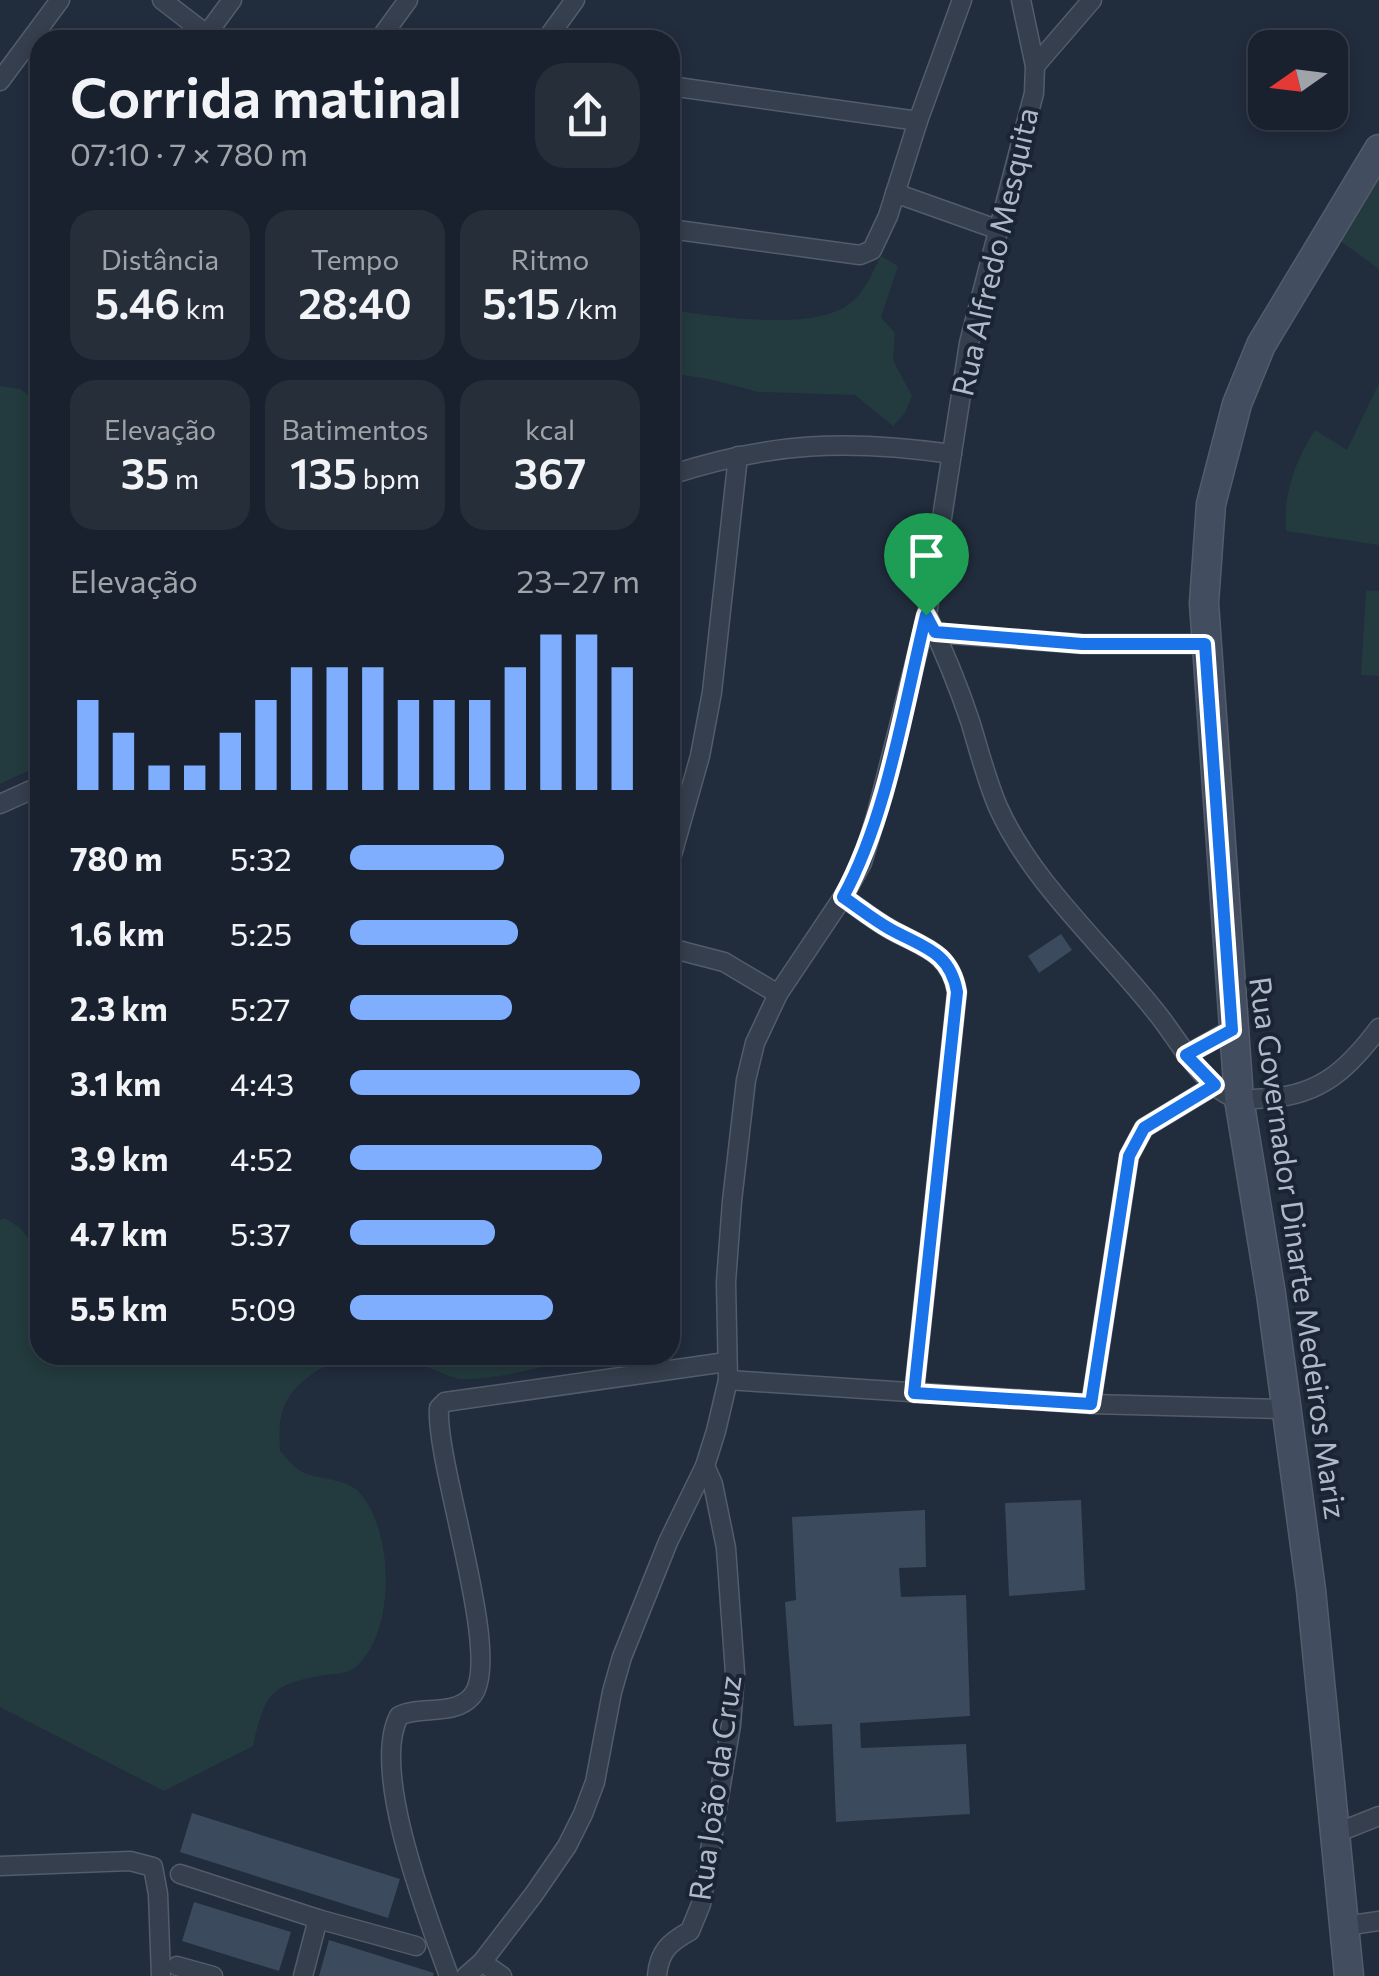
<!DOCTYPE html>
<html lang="pt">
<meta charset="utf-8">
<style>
:root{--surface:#19212e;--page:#262e3a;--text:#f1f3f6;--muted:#9fa3aa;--line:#373e4a;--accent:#7faeff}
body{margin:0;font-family:Commissioner,sans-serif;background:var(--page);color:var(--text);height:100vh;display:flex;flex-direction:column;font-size:38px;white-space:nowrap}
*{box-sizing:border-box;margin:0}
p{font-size:32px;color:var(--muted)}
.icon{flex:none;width:55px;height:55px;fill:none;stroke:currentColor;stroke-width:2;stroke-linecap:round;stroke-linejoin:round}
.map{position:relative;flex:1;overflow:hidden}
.panel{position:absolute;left:30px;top:30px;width:650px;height:1335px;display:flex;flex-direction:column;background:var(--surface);border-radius:30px;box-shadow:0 5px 15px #0003,0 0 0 2px var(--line)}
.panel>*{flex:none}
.needle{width:65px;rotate:256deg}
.tools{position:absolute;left:1248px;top:30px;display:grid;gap:20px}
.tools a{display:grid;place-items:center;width:100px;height:100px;border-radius:20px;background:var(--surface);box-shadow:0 5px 15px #0003,0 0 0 2px var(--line);font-size:50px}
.pin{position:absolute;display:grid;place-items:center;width:85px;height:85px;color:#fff;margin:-102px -42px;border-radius:50% 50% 50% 0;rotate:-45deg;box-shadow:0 0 10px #0007}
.pin .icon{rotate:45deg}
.round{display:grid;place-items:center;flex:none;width:105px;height:105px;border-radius:30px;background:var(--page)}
.overview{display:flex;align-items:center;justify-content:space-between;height:170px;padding:0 40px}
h1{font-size:55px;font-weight:600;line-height:75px}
.figures{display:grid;grid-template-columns:repeat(3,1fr);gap:15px;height:170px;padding:10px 40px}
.figures div{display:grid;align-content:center;border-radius:25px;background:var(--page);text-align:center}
.figures b{font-size:42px;font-weight:600}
.figures small{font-size:28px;font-weight:400}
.figures p{font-size:28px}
.chart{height:280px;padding:20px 40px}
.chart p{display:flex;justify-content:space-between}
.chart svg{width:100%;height:180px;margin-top:10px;stroke:var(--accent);stroke-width:6}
ul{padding:0 40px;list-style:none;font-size:32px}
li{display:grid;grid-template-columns:160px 120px 1fr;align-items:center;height:75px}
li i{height:25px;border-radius:12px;background:var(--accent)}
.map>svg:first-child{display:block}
</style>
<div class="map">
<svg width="1379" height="1976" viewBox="0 0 1379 1976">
<rect width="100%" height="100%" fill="#212c3d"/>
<g fill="#233b3e">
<path d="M1379,172v97l-43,-31z"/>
<path d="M881,256l17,10 -17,51 14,16 -2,27 19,36 -7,17 -12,13 -38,-31 -97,-3 -49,-13 -39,-6v-63c44,6 146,23 182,-8 13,-11 21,-31 29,-46z"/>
<path d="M1379,383v162l-93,-14c-3,-37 9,-70 29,-101l32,20z"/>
<path d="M0,386l20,3 20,14v77l-11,24 -1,20 12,17v224l-40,19z"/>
<path d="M1366,590l13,1v85l-18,-1z"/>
<path d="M5,1218l15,10 20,24v103h543l-12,5c-34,7 -73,20 -107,19 -13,0 -25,-8 -37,-12 -47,-13 -86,-18 -125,15 -22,19 -24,41 -22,69 7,7 14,17 22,21 17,8 44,6 57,20 35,37 38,143 -5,176 -7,6 -19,6 -29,7 -54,9 -60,18 -72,71l-89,45 -164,-84v-487z"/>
</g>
<g fill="#3c4a5d">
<path d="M1061,934l11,16 -33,23 -11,-17z"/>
<path d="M1081,1500l4,90 -76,6 -4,-93z"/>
<path d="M925,1510l1,57 -27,1 2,29 65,-2 4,121 -110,7 1,25 105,-4 4,70 -134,8 -4,-98 -38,2 -9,-124 11,-2 -4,-83z"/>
<path d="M192,1813l208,66 -12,39 -208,-66z"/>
<path d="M194,1902l97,30 -12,39 -97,-30z"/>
<path d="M329,1940l105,33 -1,3h-114z"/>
</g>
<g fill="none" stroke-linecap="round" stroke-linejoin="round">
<defs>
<g id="minor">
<path d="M162,0l52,40"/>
<path d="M207,34l25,-34"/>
<path d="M379,40l29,-40"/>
<path d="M546,40l29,-40"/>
<path d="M1035,66l57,-66"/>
<path d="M0,81l60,-81"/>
<path d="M670,86l248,35"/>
<path d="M895,193l104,37"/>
<path d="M670,229l190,26 12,-5 16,-34 30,-95 44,-121"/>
<path d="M670,475c101,-33 178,-36 282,-21"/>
<path d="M927,615c16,34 31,70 43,106 9,29 16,58 28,86 34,76 107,140 158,205 21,25 48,78 82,87 9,2 22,-1 31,-1 52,-3 80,-30 110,-70"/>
<path d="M935,633l148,11h122"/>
<path d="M0,804l40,-18"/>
<path d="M672,855l28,-99 12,-64 26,-236"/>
<path d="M843,897c16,11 31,23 47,32 31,18 60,22 67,63l-43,401"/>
<path d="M670,948l54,14 54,32"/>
<path d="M1186,1055l45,-25"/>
<path d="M728,1380l363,24 193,5"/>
<path d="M1091,1404l38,-248 15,-28 71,-43"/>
<path d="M1334,1834l45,-18"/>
<path d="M0,1866l130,-5 23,6 5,27 3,82"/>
<path d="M180,1874l138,45 98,27"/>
<path d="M1345,1926l34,-5"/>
<path d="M482,1962l20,14"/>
<path d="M177,1966l36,10"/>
<path d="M303,1976l15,-57"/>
<path d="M449,1976c-21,-58 -79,-205 -50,-260 21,-11 55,1 73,-20 32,-37 -37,-232 -33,-288l6,-6 281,-40"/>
<path d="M466,1976l16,-14 52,-68 33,-48 16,-32 12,-32 17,-90 10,-35 46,-115 37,-76 11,-35 12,-51 -2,-98 6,-81 14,-121 9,-37 23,-49 65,-97 19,-34 15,-50 50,-198 42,-272 65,-250 1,-27 -14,-66"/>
<path d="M657,1976c2,-25 13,-34 33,-45l11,-27 30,-179 4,-52 -9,-125 -13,-64 -8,-18"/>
</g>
<path id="secondary" d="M1349,1976l-38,-386 -40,-296 -32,-195 -35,-496 7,-99 26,-100 24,-59 118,-196"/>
</defs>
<use href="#minor" stroke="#535c6b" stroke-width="21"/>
<use href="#secondary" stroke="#535c6b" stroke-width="31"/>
<use href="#minor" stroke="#353f4d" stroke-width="18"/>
<use href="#secondary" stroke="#434d60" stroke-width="28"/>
</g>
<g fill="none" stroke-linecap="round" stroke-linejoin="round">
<defs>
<path id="route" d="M926,615l9,17 147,12h123l27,386 -46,25 29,30 -71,43 -15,28 -38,248 -177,-11 43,-401c-7,-41 -35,-45 -67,-63 -16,-9 -31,-21 -47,-32 44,-80 61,-192 83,-282z"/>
</defs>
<use href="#route" stroke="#fff" stroke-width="20"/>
<use href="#route" stroke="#1a73e8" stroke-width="12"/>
</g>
<g text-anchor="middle" stroke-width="8" stroke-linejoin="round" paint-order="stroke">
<g font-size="30" fill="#b0b9c9" stroke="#1a2432">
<text transform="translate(996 252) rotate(-77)" y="10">Rua Alfredo Mesquita</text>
<text transform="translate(1297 1248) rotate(82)" y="10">Rua Governador Dinarte Medeiros Mariz</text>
<text transform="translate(716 1788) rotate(-82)" y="10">Rua João da Cruz</text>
</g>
</g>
</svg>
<div class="tools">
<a><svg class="needle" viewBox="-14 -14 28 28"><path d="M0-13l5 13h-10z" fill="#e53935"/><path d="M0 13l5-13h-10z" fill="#9fa3aa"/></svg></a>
</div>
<div class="pin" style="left:926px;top:615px;background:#1e9e55"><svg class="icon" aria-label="arrive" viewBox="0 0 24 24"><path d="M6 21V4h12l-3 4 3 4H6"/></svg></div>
<section class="panel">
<div class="overview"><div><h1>Corrida matinal</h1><p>07:10 · 7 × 780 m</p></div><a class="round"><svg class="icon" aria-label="share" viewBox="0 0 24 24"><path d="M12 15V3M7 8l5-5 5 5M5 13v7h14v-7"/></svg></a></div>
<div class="figures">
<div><p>Distância</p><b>5.46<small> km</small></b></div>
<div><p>Tempo</p><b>28:40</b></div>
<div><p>Ritmo</p><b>5:15<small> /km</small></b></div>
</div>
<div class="figures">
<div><p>Elevação</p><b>35<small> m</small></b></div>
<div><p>Batimentos</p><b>135<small> bpm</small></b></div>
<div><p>kcal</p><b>367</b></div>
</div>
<div class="chart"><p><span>Elevação</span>23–27 m</p>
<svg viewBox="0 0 160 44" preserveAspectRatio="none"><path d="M5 44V22M15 44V30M25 44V38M35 44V38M45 44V30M55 44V22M65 44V14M75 44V14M85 44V14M95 44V22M105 44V22M115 44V22M125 44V14M135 44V6M145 44V6M155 44V14"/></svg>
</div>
<ul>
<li><b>780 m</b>5:32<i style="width:53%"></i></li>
<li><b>1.6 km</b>5:25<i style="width:58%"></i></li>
<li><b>2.3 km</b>5:27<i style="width:56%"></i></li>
<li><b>3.1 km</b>4:43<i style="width:100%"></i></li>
<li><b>3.9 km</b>4:52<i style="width:87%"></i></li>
<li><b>4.7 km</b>5:37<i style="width:50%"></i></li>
<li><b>5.5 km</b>5:09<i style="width:70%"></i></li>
</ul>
</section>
</div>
